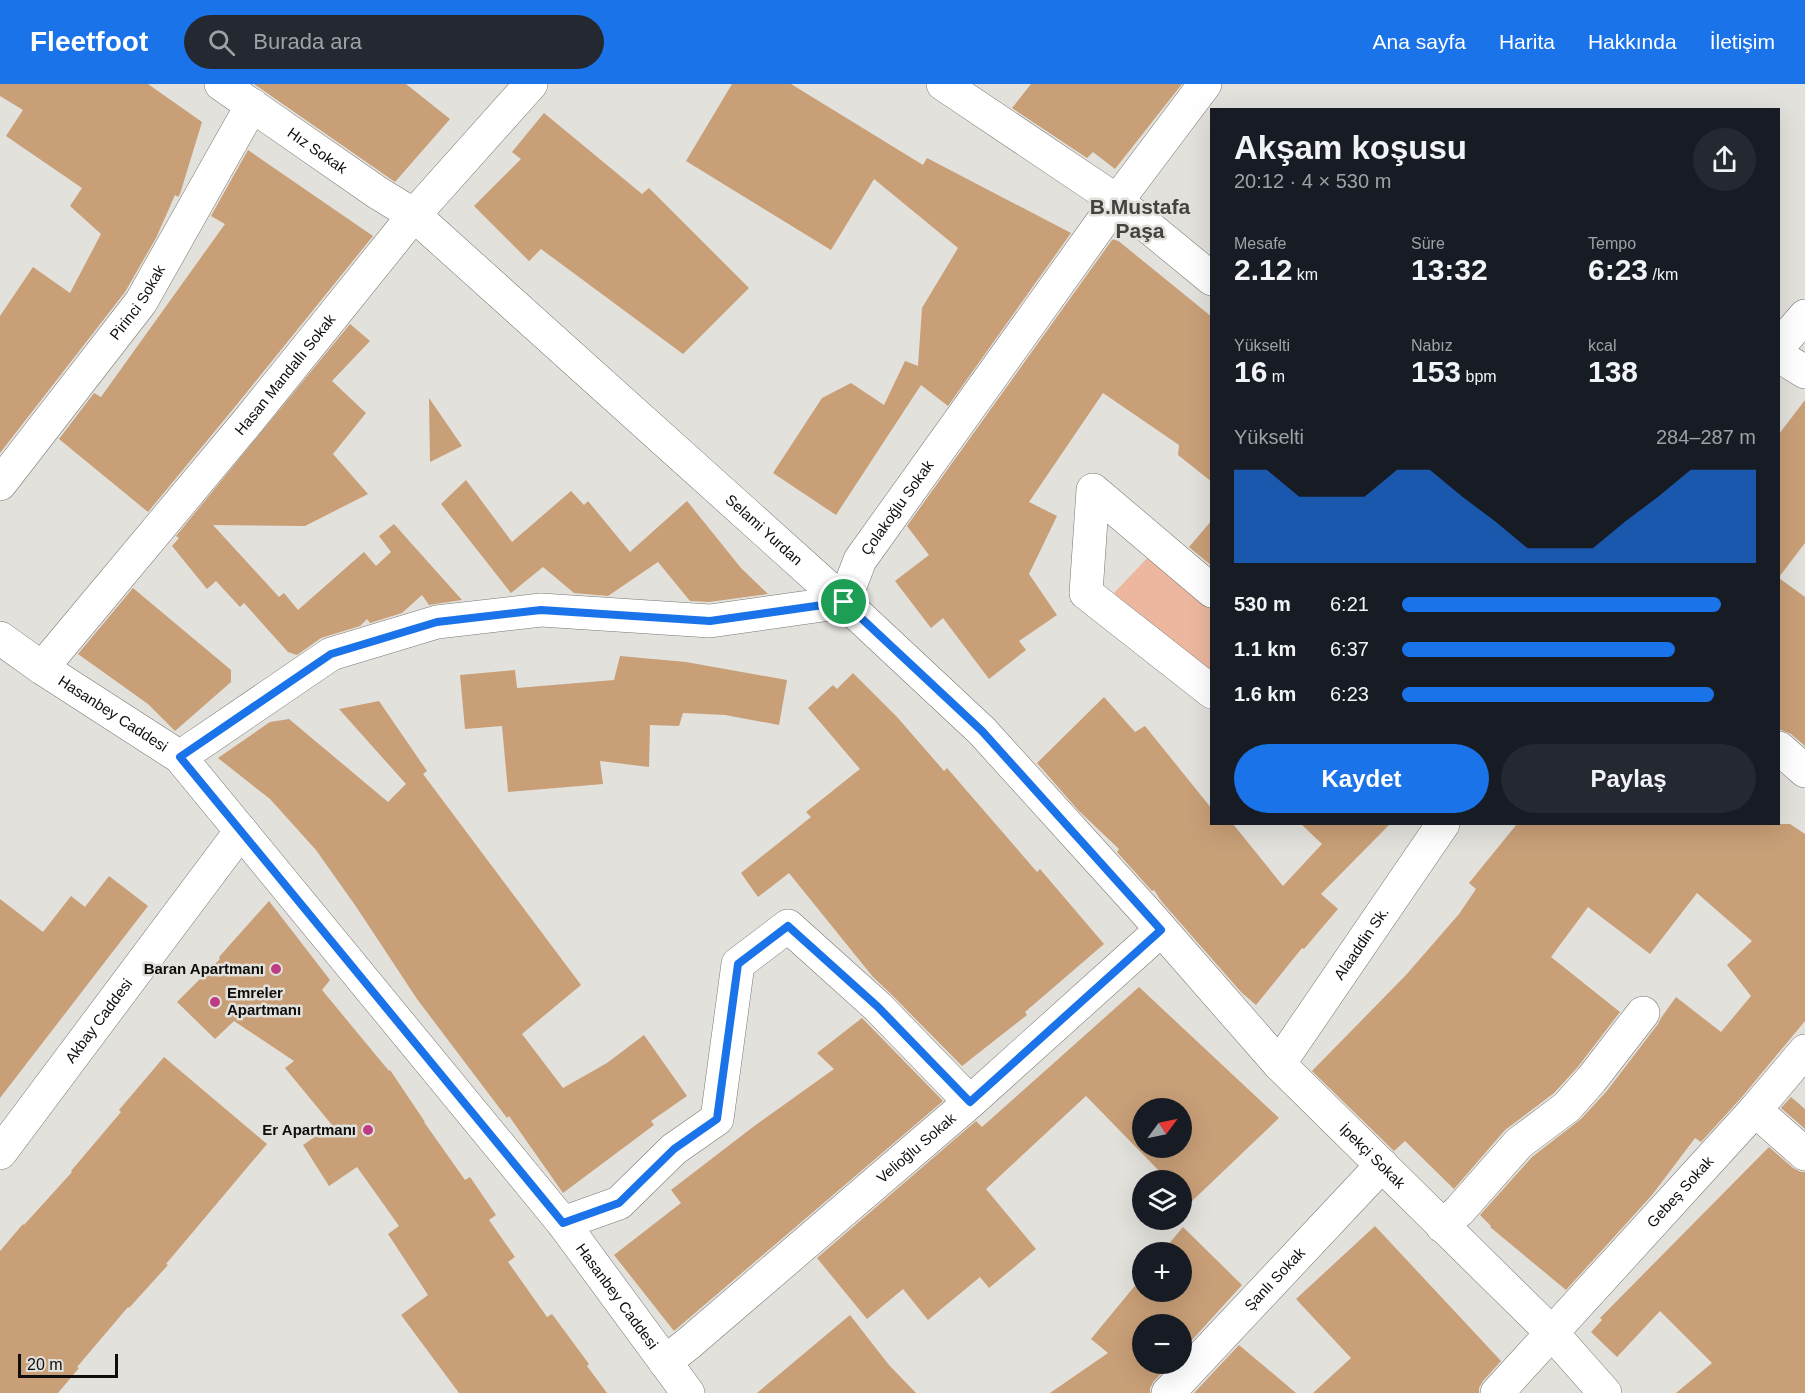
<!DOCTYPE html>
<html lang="tr">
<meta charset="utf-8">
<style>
:root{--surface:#171b24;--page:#242831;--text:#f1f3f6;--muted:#9ea1a6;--accent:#1a73e8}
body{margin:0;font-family:Helvetica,sans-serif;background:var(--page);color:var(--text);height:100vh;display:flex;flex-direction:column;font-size:22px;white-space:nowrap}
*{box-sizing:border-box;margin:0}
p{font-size:20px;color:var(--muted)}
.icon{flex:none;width:33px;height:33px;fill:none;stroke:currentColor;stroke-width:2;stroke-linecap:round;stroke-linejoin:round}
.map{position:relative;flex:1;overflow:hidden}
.sheet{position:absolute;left:1210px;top:24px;width:570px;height:717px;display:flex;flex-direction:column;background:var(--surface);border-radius:0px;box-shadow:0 6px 24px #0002}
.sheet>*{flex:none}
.needle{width:39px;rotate:57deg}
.tools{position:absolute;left:1132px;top:1014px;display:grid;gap:12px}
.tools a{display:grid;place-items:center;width:60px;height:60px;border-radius:50%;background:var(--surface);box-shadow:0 6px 24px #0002;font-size:30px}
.scale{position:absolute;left:18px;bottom:15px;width:100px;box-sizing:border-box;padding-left:6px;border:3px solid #0f0e0d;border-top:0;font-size:16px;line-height:21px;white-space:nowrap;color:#0f0e0d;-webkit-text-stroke:4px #e3e1dc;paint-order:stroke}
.pin{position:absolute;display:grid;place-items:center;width:51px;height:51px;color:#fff;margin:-26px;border:3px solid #fff;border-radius:50%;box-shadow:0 2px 6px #0007}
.round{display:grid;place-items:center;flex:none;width:63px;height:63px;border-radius:32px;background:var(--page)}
.head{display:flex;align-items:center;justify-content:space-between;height:102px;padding:0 24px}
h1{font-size:33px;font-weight:700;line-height:45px}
.figures{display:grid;grid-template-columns:repeat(3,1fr);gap:9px;height:102px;padding:6px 24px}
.figures div{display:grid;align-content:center}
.figures b{font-size:30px;font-weight:700}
.figures small{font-size:16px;font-weight:400}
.figures p{font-size:16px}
.chart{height:168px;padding:12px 24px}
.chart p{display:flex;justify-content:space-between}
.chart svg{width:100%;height:108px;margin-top:6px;fill:var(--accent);opacity:.7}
.cta{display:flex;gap:12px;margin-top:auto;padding:12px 24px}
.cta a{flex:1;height:69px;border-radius:36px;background:var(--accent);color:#fff;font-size:24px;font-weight:700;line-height:69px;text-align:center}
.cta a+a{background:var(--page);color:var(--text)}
ul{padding:0 24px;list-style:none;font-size:20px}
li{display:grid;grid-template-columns:96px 72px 1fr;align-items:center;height:45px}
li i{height:15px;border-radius:8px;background:var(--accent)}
header{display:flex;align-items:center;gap:36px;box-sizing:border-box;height:84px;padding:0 30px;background:var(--accent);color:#fff}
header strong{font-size:28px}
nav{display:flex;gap:33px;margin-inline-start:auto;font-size:21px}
.search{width:420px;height:54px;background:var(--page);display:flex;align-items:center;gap:15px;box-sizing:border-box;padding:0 21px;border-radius:33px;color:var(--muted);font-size:22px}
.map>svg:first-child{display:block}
</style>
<header>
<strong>Fleetfoot</strong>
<div class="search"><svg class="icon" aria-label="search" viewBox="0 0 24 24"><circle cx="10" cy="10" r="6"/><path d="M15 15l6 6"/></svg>Burada ara</div>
<nav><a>Ana sayfa</a><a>Harita</a><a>Hakkında</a><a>İletişim</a></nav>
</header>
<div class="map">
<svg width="1805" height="1309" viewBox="0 0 1805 1309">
<rect width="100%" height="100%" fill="#e3e1dc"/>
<path fill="#ecb79e" d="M1153,468l59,53v77l-98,-89z"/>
<g fill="#c89f77" fill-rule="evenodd">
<path d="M0,0h148l54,38 -22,72 -2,3 -3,-2 -19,43 -31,54 -125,161v-137l33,-49 37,26 31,-59 -31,-28 12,-18 -76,-52 17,-26 -23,-14z"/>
<path d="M254,0h152l44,35 -55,63z"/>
<path d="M732,0h59l132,81 4,-7 144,75 -123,173 -27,-21 -85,130 -63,-42 49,-75 29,-15 33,22 21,-44 13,5 4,-58 36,-60 -84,-69 -43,71 -145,-89z"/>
<path d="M1031,0h151l-67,85 -22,-17 -6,6 -75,-50z"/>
<path d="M544,29l98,81 7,-6 100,100 -66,66 -142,-105 -12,12 -55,-55 47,-47 -9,-7z"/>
<path d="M248,66l125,86 -139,172 -86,104 -89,-73 35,-46 7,4 124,-173 -14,-8z"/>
<path d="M1116,155l96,78v165l-34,-27 1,-10 -76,-52 -74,109 28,14 -28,58 28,41 -38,26 7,9 -37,29 -46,-61 -12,10 -36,-47 34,-26 -22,-29 205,-286z"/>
<path d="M350,240l20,17 -38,40 34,32 -33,41 35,40 -63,32 -92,-1 66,72 5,-4 14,17 66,-58 12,14 15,-14 -12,-16 15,-12 68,76 -33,5 -7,-10 -20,18 -32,10 -3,-4 -7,7 -39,12 -24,17 -9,-3 -44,-49 -4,4 -24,-26 -9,8 -35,-43 7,-8 -3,-2z"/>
<path d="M429,314l33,48 -32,16z"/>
<path d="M1805,316v143l-26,34v-143z"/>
<path d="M466,396l46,62 59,-51 13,14 4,-4 42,51 57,-51 54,67 27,26 -59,8 -19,-1 -32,-39 -50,34 -34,-3 -31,-26 -32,26 -70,-89z"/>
<path d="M1212,436v46l-23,-19z"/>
<path d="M1779,494l26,19v149l-14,-12 -12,-5z"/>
<path d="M133,504l98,82v12l-56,49 -27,-27 -70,-50z"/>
<path d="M620,572l66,6 101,18 -8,45 -54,-10 -42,-2 -4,13 -29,-1 -1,42 -49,-6 3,23 -95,8 -6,-66 -37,3 -5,-54 55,-5 2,18 97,-8z"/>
<path d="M853,589l44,44 47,54 3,-3 90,104 3,-3 64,75 -79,68 2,3 -65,51 -71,-72 -18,-17 -84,-104 -31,24 -17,-24 70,-56 -5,-5 54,-43 -52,-61 25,-23 4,4z"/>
<path d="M1104,613l31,35 10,-6 67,83v15h21l50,62 39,-42 -21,-20h89l-69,70 17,15 -34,40 -2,-1 -46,57 -15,-13 -79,-90 -8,-12 -2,1 -35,-39 2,-3 -41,-39 -41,-47z"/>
<path d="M379,617l48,70 -4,3 158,211 -59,49 41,54 44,-25 37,-28 43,61 -36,25 3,4 -91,68 -54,-77 -2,2 -90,-119 -60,-91 -41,-58 -46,-51 -52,-41 52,-36 19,-3 99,83 18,-18 -67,-75z"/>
<path d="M1517,740h273l15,10v187l-64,77 -40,44 -6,-4 -43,57 -86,95 -76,-63 1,-1 -11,-11 52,-58 49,-38 25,-27 52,-68 3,-6 15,-21 45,35 30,-36 -24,-31 25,-24 -55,-48 -47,61 -62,-47 -37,50 69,55 -43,56 -23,25 -49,37 -51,59 -49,-48 -11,10 -82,-80 94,-96 53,-61 17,-25 -7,-6z"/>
<path d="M109,792l39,30 -148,192v-199l43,33 28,-36 14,11z"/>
<path d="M269,817l61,79 -8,10 67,81 1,-1 35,52h-1l41,58 5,-3 26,38 -7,5 26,37 -7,5 39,55 5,-3 37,50 -2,2 20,27h-148l-58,-78 27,-20 -40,-61 11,-8 -42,-59 -28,19 -26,-41 29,-20 -47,-57 9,-7 -60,-40 -19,18 -38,-37 43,-43 -1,-2z"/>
<path d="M1139,903l140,131 -89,85 -8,-9v-14h-14l-82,-84 -100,93 50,60 -47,39 -9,-11 -52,43 -25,-31 -36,30 -50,-61 159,-137 6,6zM1143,1024h39v40h-39z"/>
<path d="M862,934l81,83 -269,230 -60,-76 67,-52 -10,-13 82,-63 81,-58 -17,-16z"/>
<path d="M164,973l103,87 -101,120 2,1 -39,43 -1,-1 -51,60 2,1 -21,25h-58v-142l23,-27 1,1 48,-53 -1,-1 50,-59 -2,-2z"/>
<path d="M1791,1013l14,12v20l-24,-21z"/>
<path d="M1769,1063l24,21 8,4h4v221h-129l36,-30 -52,-52 -43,46 -26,-25 11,-12 -2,-2z"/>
<path d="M1375,1142l126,135 -18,20 -4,7v5h-166l38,-35 -55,-59z"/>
<path d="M1183,1143l59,58 -60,66v-27h-39v40h27l-16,17 -4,7v5h-100l58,-40 -17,-14 52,-63v16h39v-40h-20z"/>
<path d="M850,1231l39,50 27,28h-159z"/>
<path d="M1239,1261l57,48h-102z"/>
</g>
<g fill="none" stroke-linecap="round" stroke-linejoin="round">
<defs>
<g id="minor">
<path d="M943,0l174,117 95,78"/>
<path d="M1779,262l26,-30"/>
<path d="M1779,272l26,16"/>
<path id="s1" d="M0,400l141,-182 111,-197"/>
<path d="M1212,507l-119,-101 -7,103 126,99"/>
<path id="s2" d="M42,584l207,-248 165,-205 117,-131"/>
<path d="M1779,664l26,23"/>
<path id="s3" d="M180,673l151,-103 106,-32 104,-12 169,11 134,-19 16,-42 257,-359 88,-117"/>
<path id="s4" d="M1279,980l164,-240"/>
<path d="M1755,1026l50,44"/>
<path id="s5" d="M0,1069l241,-322"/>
<path d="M563,1139l56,-20 55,-54 43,-30 21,-155 50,-38 90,81 92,95"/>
<path d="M1442,1142l17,-15 60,-68 48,-36 24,-27 52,-67"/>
<path id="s6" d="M665,1278l23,-18 282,-242 191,-172"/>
<path id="s7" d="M1168,1309l214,-228"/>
<path id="s8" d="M1497,1309l258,-283 50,-59"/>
</g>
<g id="major">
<path id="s9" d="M221,0l157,109 36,22 430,387 138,129 164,181 133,152 273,269 53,60"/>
<path id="s10" d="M0,554l42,30 138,89 383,466 125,170"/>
</g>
</defs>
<use href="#minor" stroke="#797773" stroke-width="34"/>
<use href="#major" stroke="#797773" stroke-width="34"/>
<use href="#minor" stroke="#fff" stroke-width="33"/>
<use href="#major" stroke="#fff" stroke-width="33"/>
</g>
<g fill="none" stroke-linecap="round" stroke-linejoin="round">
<defs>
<path id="route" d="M844,518l138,129 179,199 -191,172 -92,-95 -90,-81 -50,38 -21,155 -43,30 -55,54 -56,20 -383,-466 151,-103 106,-32 104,-12 169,11z"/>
</defs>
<use href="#route" stroke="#fff" stroke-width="12"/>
<use href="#route" stroke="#1a73e8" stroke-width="8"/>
</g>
<g fill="#bd3c84" stroke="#e3e1dc" stroke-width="2">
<circle cx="276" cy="885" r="6"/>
<circle cx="215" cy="918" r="6"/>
<circle cx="368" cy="1046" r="6"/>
</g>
<g text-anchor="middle" stroke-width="5" stroke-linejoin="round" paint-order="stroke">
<g font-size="15" fill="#0f0e0d" stroke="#e3e1dc">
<text dy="5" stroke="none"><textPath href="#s9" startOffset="117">Hız Sokak</textPath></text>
<text dy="5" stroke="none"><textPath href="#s1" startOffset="228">Pirinci Sokak</textPath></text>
<text dy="5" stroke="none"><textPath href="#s2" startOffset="381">Hasan Mandallı Sokak</textPath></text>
<text dy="5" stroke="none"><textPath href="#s3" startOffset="812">Çolakoğlu Sokak</textPath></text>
<text dy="5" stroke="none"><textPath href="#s9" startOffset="704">Selami Yurdan</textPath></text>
<text dy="5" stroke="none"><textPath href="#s10" startOffset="136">Hasanbey Caddesi</textPath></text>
<text dy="5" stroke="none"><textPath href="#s4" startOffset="146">Alaaddin Sk.</textPath></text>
<text dy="5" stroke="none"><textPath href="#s5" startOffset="165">Akbay Caddesi</textPath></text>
<text dy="5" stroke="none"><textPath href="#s6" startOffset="330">Velioğlu Sokak</textPath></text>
<text dy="5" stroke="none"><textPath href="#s9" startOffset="1578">İpekçi Sokak</textPath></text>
<text dy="5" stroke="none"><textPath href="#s8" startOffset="272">Gebeş Sokak</textPath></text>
<text dy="5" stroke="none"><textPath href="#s7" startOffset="156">Şanlı Sokak</textPath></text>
<text dy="5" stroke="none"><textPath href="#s10" startOffset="910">Hasanbey Caddesi</textPath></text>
</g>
<g font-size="15" font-weight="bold" fill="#0f0e0d" stroke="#e3e1dc" text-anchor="end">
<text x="264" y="890">Baran Apartmanı</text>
<text x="227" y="914" text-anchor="start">Emreler<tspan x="227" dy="17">Apartmanı</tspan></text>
<text x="356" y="1051">Er Apartmanı</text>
</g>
<g font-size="21" font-weight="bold" fill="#454340" stroke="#e3e1dc">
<text x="1140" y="130">B.Mustafa<tspan x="1140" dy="24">Paşa</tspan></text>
</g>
</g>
</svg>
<div class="tools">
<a><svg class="needle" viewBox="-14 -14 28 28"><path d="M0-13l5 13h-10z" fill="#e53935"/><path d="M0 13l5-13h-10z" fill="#9ea1a6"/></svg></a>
<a><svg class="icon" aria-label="layers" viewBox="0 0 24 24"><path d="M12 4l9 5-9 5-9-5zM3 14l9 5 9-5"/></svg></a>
<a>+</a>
<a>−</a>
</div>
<div class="scale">20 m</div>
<div class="pin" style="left:844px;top:518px;background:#1e9e55"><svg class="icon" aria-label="arrive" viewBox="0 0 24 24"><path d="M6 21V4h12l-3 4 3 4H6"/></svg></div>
<section class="sheet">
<div class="head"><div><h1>Akşam koşusu</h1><p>20:12 · 4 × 530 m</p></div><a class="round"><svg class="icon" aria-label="share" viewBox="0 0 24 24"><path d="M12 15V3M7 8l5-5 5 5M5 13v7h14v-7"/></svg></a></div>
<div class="figures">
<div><p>Mesafe</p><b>2.12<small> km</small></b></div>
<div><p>Süre</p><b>13:32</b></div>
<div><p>Tempo</p><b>6:23<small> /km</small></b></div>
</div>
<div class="figures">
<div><p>Yükselti</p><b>16<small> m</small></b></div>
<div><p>Nabız</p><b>153<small> bpm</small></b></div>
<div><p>kcal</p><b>138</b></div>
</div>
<div class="chart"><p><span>Yükselti</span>284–287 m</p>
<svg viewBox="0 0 160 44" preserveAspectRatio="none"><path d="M0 44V6L10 6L20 17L30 17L40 17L50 6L60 6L70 17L80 27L90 38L100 38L110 38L120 27L130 17L140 6L150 6L160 6V44z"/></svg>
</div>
<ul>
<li><b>530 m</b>6:21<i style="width:90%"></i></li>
<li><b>1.1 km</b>6:37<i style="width:77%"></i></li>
<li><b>1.6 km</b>6:23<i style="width:88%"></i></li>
</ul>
<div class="cta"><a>Kaydet</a><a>Paylaş</a></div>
</section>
</div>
